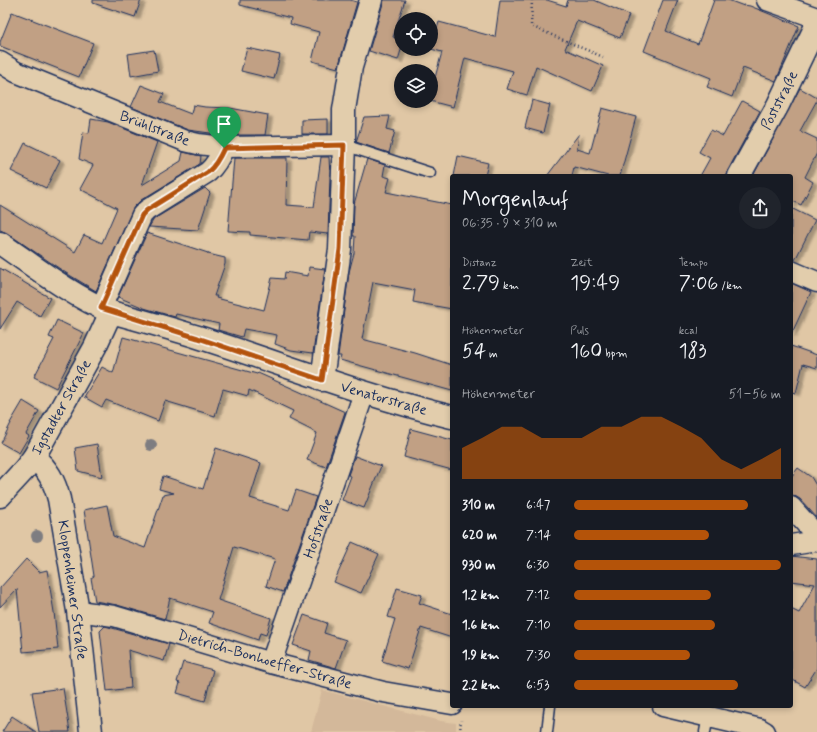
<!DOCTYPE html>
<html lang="de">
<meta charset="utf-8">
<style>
:root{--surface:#171b24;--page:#20242c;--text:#f1f3f6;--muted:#9ea1a6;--accent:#b45309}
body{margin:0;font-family:Mynerve,sans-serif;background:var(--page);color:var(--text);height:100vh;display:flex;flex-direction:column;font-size:15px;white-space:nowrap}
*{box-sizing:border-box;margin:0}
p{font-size:13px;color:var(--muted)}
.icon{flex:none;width:22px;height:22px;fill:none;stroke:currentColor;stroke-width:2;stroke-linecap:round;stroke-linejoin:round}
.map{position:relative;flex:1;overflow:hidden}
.sheet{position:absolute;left:450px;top:174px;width:343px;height:534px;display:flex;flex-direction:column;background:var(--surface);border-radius:4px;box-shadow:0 2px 6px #0003}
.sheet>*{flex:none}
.tools{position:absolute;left:394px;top:12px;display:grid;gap:8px}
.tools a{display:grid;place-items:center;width:44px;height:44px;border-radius:50%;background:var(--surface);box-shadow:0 2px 6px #0003;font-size:20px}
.pin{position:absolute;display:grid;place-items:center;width:34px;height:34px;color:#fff;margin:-41px -17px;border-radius:50% 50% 50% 0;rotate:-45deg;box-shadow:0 0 4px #0007}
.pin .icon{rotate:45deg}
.round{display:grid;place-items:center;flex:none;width:42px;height:42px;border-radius:21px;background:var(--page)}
.head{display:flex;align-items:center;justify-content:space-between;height:68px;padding:0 12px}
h1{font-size:22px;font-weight:600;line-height:30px}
.stats{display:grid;grid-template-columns:repeat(3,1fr);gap:6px;height:68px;padding:4px 12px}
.stats div{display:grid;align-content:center}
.stats b{font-size:20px;font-weight:600}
.stats small{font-size:11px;font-weight:400}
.stats p{font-size:11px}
.chart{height:112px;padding:8px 12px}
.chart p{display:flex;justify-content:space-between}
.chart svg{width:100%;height:72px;margin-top:4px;fill:var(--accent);opacity:.7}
ul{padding:0 12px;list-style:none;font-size:13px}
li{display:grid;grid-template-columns:64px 48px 1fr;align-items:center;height:30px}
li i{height:10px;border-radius:5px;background:var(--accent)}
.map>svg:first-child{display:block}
</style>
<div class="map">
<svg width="817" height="732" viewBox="0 0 817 732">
<defs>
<filter id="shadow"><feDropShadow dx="4.5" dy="2.5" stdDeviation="1" flood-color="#0004"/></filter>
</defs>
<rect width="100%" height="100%" fill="#e0c7a5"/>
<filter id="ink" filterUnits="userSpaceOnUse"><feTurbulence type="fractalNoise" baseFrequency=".025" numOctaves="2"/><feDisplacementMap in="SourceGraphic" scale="8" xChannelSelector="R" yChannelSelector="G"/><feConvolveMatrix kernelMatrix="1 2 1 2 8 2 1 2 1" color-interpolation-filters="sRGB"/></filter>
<g filter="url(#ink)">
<path fill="#d3b89a" d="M322,690l119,31 15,2v9h-145z"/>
<g fill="#c1a084" stroke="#1b2f5e" filter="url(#shadow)">
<path d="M93,0h48l-6,17 -42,-14z"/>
<path d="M240,0h110l7,2 -19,66 -26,-7 7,-29 -29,-8 1,-6 -51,-13z"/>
<path d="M384,0h21l-12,37 8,3v10l-3,10 -29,-9z"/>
<path d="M500,0h47l19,6 2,-6h26l35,15 -9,23 -43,-17 -12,28 38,17 -11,25 -56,-25 -9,29 -20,-6 6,-18 -48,-13 -12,49 -23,-6 1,-9 11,-40 -11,-3 8,-27 56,15z"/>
<path d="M663,0h15l-12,31 32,13 16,-44h14l16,6v-1l6,1 49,20 -23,55 -33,-13 -11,29 -25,-10 4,-9 -67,-27z"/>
<path d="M12,12l81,31 -14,34 -79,-31v-4z"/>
<path d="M247,48l33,7 -6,24 -33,-8z"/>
<path d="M154,50l4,21 -27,5 -3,-22z"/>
<path d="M141,85l23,9 -4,8 31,12 2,-9 12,2 25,1 38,7 -3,20h-35v-2h-2l-1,2h-2l-37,-5 -57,-23z"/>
<path d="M800,88l17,10v2l-17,31 17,8v14l-12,24 8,5 -12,23 -8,-4 -2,5v-30h-38z"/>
<path d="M532,100l18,5 -7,28 -18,-5z"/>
<path d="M742,101l18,10 -32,59 -1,6h-27l10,-18 -11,-6 12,-22 12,6z"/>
<path d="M602,108l34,9 -16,59h-12l-34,-9 -2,9h-25l32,-42 -2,15 13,4z"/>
<path d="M390,116l-3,13 8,2 -6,22 -33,-11 8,-25z"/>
<path d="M91,119l17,3 49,20 -15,43 39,-24 2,-9 18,4 -1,8 -59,36 -7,7 -38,84 -30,-18 -59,-40 -7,-3v-25l75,47 9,-17 18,8 15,-35 -37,-19 13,-24 -14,-6 4,-27 6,1z"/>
<path d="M328,119v15h-26v-14z"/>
<path d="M25,143l35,17 -14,28 -35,-17z"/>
<path d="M458,156l30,7 -3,13h-31z"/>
<path d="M321,157h8l1,20 -2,57 -19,-2 -1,8 -58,-5v-3l-22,-1 6,-73h53l-1,47 28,2z"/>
<path d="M367,159l18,6 -2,11 7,2 -4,14 66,13v104l-39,-7 2,-12 -42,-8 -11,57 53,14 37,12v26l-112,-31 1,-4h-3l11,-84 5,-19 1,-17h-2l1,-32z"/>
<path d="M205,188l5,5 -12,37 -49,-3 5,-8z"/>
<path d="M791,208l24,12 -20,40h-4z"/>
<path d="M147,233l61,20v1l17,4v6l-11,32h3l-1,2 48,12 8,-32 12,1 1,-7 23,4 1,-9 16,2 -12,84 -22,-3 -16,-6 2,-9 -33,-6 -2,8 -24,-7 1,-6 -43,-10 -1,3 -31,-9 -26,-11z"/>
<path d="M0,268l50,30 -10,18 -23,-14 -17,27z"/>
<path d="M791,283l20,9 -20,43z"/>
<path d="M57,320l27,13 -28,55 -22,-11 20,-38 -5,-2z"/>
<path d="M123,337l134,37 1,-1 87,39 -19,55 -19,-7 10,-27 -28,-14 4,-8 -44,-21 -1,6 -25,-7 -8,27 -50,-15 -7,20 -52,-21 -4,7 -18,-10 18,-30 11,6z"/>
<path d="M791,346l26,9v13l-14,-4 -7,29 -5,-1z"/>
<path d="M23,401l16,10 -13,23 3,2 -10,17 -18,-10 10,-20h-1z"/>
<path d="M411,429l41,11v30l-48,-13z"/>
<path d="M97,444l5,33 -24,-6 -3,-23z"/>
<path d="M216,448l45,15 -11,35 39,12 7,-20 20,7 -33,95 -17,-6 9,-27 -41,-12 -16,53 53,18 -5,17 -6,-2 -2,7 -49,-17 4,-11 -43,-14 -5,21 -48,-14 -22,-4 -4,-23 3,-2 -10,-66 23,-5 6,31 32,12 18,-53 11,-2 -15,-4 4,-13 40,13z"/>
<path d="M355,456l26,10 -17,42 -22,-8 9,-24 -3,-1z"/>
<path d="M798,468l13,9 6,10v31l-17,-19 -9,-5v-17z"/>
<path d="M352,542l27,12 -18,39 -27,-11z"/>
<path d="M791,556l26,3v109l-12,19 -14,-8v-70l8,4 16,-29 -24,-3z"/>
<path d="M26,559l13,13 8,-2 7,42 4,37 -35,3 -6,-63 -17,18v-19z"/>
<path d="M397,588l25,7 -3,8 33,11v24l-31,-10 -13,41 -26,-8 13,-42 -7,-2z"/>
<path d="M304,615l23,8 -3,10 22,7 -10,28 -27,-8 2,-9 -18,-6z"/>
<path d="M105,626l64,18 -5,17 -36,-11 3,38 -24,3 -7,-60z"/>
<path d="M183,662l30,8 -8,31 -28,-8 3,-10 -3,-1z"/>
<path d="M63,688l7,44h-31l-7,-40z"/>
<path d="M12,716l24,16h-34z"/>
</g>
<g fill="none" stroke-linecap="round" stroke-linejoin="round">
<defs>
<g id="service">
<path d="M344,145l86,28"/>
<path d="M547,732l3,-26"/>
<path d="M705,732l3,-16"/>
</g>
<g id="minor">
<path d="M767,0l50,18"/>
<path d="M0,62l16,10 169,69 13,3 26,3 120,-2"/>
<path d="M791,271l26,11"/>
<path d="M101,308l41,-93 5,-5 61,-38c8,-7 12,-15 16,-25"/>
<path d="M791,507l26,29"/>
<path d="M791,545l26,-4"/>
<path d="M78,611l36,5 157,47 112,29 69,12"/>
<path d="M271,663l93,-270"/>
<path d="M663,706l97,23 5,3"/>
</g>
<g id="tertiary">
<path d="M0,243c35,24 72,53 111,69"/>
<path d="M34,457c14,13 20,23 25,42l19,112 13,121"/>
</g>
<g id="secondary">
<path d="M739,176l39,-71 39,-81"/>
<path d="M322,380l18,-131 4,-104v-35l7,-43 20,-67"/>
<path d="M0,496l24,-26 10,-13 61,-110 16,-35c29,8 58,16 87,25 85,27 167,59 254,80"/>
</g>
</defs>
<use href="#service" stroke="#1b2f5e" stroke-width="13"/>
<use href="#minor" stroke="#1b2f5e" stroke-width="23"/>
<use href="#tertiary" stroke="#1b2f5e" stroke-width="25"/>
<use href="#secondary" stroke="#1b2f5e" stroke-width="25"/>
<g stroke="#1b2f5e" stroke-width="2.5" stroke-dasharray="1 3" stroke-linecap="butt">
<path d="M532,0l-1,26 72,31"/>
<path d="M460,732l1,-12"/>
</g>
<use href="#service" stroke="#e2cdac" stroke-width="10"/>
<use href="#minor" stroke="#e2cdac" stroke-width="20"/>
<use href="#tertiary" stroke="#e2cdac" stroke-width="22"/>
<use href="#secondary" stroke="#e2cdac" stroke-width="22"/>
</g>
<g fill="#7e7d81">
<circle cx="151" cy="445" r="6"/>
<circle cx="37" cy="536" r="6"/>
</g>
</g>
<g fill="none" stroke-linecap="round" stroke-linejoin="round" filter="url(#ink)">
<defs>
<path id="route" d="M344,145l-4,104 -18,131 -124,-42 -97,-30 41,-93 5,-5 61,-38c8,-7 12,-15 16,-24z"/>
</defs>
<use href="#route" stroke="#fff" stroke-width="8"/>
<use href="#route" stroke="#b45309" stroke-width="5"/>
</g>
<g text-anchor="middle" stroke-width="3" stroke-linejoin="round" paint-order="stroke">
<g font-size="15" fill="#1b2f5e" stroke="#e2cdac">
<text transform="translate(779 100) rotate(-63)" y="5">Poststraße</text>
<text transform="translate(155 128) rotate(21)" y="5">Brühlstraße</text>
<text transform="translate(384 398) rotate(16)" y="5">Venatorstraße</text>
<text transform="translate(61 407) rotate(-61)" y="5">Igstadter Straße</text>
<text transform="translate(318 528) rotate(-71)" y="5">Hofstraße</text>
<text transform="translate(73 590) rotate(82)" y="5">Kloppenheimer Straße</text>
<text transform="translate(265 659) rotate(16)" y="5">Dietrich-Bonhoeffer-Straße</text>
</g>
</g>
</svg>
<div class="tools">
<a><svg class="icon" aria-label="locate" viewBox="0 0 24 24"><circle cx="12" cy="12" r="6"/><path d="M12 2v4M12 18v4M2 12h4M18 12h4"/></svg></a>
<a><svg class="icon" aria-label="layers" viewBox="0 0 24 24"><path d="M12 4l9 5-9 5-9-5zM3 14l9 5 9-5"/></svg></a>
</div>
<div class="pin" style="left:224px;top:148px;background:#1e9e55"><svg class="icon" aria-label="arrive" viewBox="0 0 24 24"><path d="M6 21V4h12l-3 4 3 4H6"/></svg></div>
<section class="sheet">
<div class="head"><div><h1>Morgenlauf</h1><p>06:35 · 9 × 310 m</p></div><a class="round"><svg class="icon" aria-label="share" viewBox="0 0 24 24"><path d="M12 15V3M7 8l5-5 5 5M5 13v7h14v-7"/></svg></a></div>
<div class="stats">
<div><p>Distanz</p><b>2.79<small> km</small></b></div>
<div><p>Zeit</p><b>19:49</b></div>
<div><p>Tempo</p><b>7:06<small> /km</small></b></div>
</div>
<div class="stats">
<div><p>Höhenmeter</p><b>54<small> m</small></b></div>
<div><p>Puls</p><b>160<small> bpm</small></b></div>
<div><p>kcal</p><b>183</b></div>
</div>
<div class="chart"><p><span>Höhenmeter</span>51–56 m</p>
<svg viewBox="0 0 160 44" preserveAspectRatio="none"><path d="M0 44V25L10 19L20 12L30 12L40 19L50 19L60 19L70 12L80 12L90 6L100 6L110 12L120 19L130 32L140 38L150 32L160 25V44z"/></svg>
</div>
<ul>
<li><b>310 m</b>6:47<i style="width:84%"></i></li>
<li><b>620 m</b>7:14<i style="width:65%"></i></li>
<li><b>930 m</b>6:30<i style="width:100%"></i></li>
<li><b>1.2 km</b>7:12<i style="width:66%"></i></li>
<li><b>1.6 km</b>7:10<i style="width:68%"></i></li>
<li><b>1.9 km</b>7:30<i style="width:56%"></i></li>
<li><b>2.2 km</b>6:53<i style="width:79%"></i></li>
</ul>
</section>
</div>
